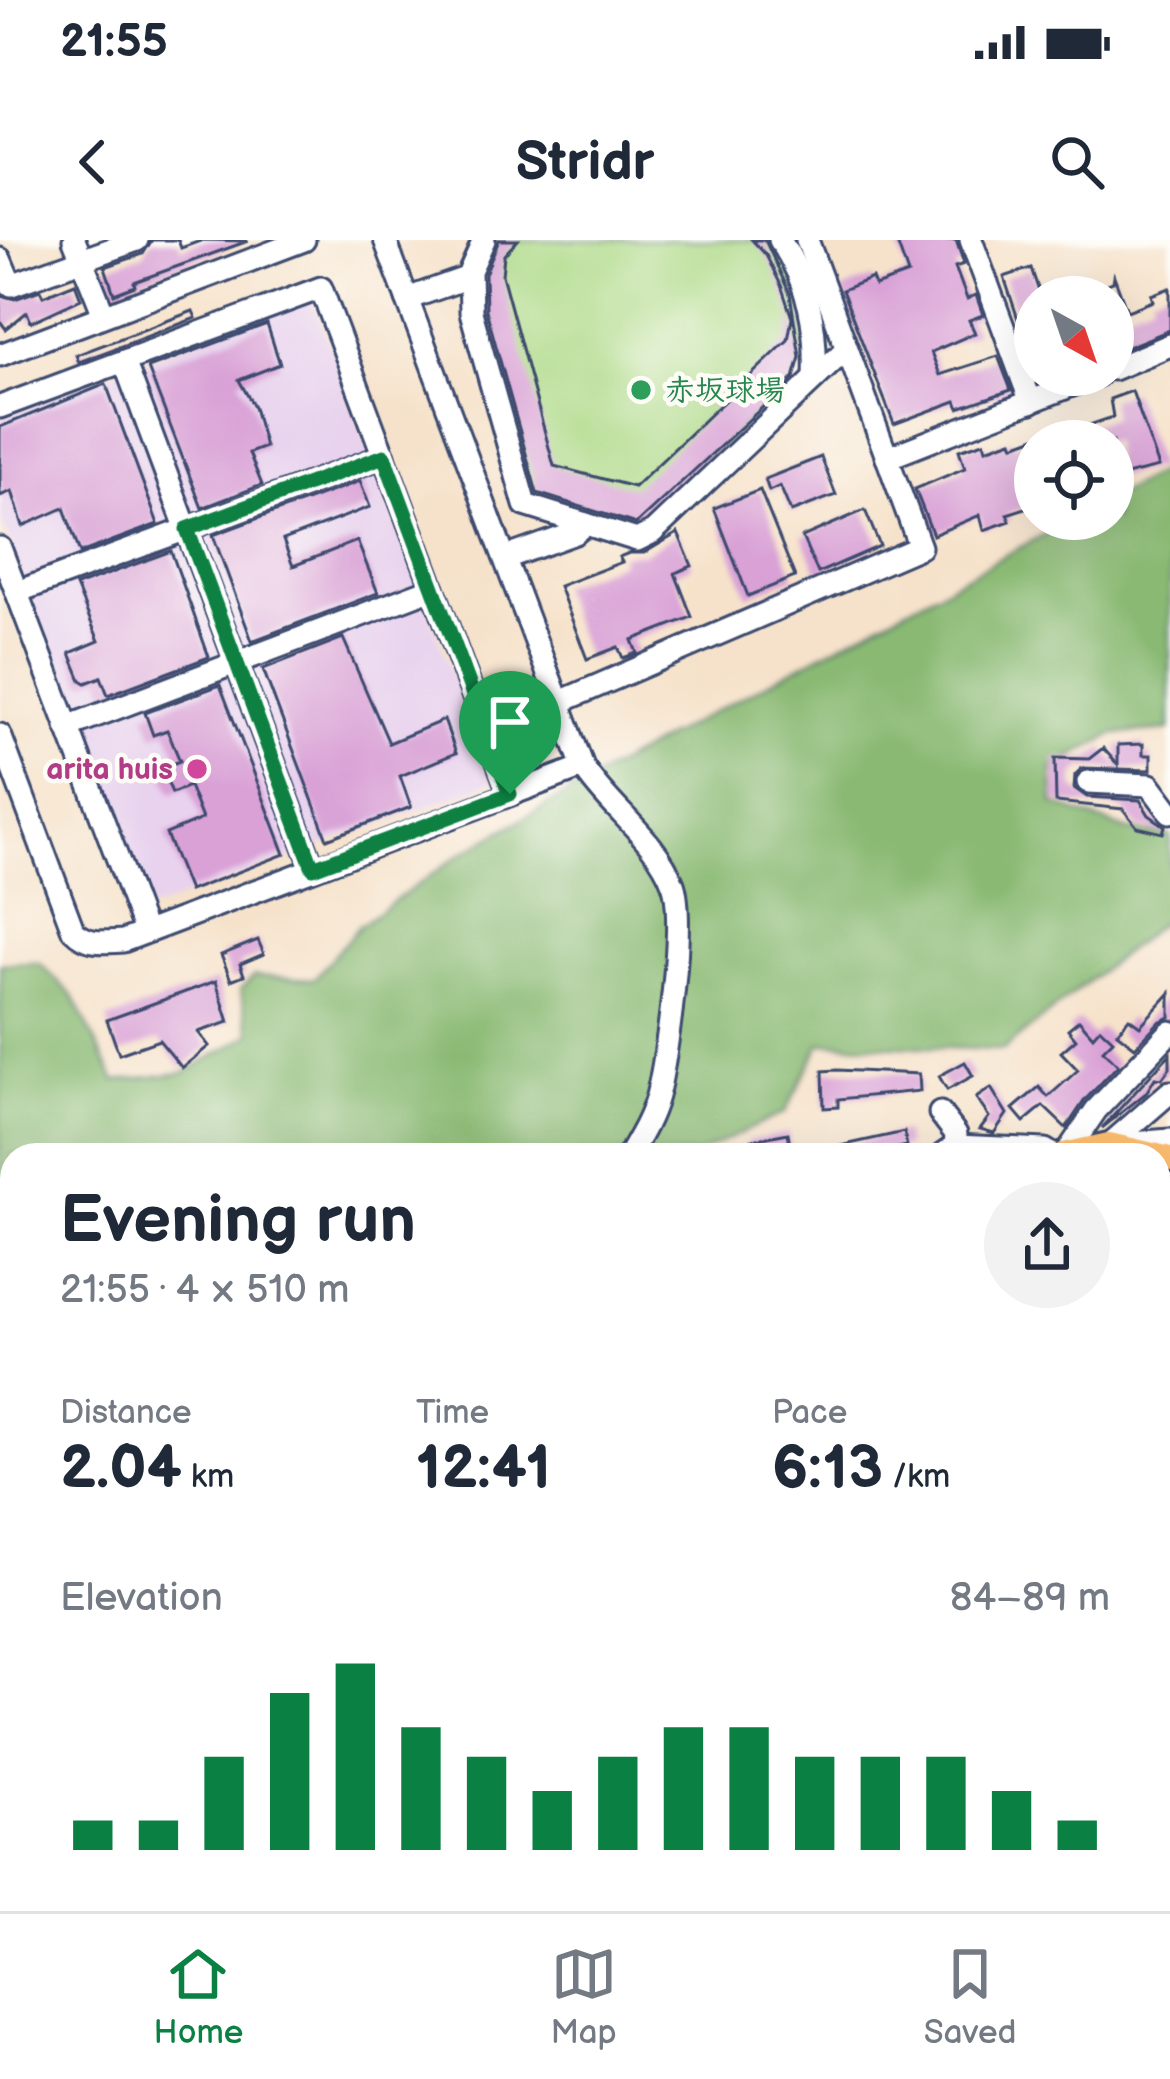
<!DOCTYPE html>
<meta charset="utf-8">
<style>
:root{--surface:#fff;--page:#f2f2f3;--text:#1f2937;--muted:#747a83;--line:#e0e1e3;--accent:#0b8043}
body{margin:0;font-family:"Balsamiq Sans","Klee One",sans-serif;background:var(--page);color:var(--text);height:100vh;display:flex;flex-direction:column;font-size:45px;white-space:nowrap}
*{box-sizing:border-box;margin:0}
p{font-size:39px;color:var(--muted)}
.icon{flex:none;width:66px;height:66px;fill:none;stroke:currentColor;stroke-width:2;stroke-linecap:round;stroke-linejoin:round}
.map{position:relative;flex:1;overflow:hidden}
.panel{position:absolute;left:0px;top:903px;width:1170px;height:768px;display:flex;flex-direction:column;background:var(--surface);border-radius:36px 36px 0 0;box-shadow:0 12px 48px #0002}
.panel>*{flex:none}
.needle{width:78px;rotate:140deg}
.fabs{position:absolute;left:1014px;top:36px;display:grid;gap:24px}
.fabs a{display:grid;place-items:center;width:120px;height:120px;border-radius:50%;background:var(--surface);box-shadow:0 12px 48px #0002;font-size:60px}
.pin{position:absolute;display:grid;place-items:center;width:102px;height:102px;color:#fff;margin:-123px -51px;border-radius:50% 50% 50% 0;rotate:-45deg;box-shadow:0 0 12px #0007}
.pin .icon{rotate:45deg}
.round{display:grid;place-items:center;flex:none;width:126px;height:126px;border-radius:63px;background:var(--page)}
.overview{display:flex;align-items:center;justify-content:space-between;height:204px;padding:0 60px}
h1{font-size:66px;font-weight:600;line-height:90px}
.metrics{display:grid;grid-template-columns:repeat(3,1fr);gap:18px;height:204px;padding:12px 60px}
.metrics div{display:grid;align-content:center}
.metrics b{font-size:60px;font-weight:600}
.metrics small{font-size:33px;font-weight:400}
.metrics p{font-size:33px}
.chart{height:336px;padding:24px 60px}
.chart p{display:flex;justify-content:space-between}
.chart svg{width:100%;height:216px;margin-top:12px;stroke:var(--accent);stroke-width:6}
.status{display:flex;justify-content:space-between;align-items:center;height:84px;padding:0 60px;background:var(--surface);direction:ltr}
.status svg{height:33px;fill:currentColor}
header{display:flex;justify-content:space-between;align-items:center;height:156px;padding:0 60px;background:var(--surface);font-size:54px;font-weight:600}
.dock{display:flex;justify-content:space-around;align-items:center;height:168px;border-top:3px solid var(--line);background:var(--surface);font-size:33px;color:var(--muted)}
.dock a{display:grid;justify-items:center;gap:6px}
.dock .active{color:var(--accent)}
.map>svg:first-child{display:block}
</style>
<div class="status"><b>21:55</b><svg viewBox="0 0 49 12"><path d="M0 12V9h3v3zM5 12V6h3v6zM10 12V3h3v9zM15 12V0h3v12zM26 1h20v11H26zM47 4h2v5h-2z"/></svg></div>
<header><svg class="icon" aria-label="back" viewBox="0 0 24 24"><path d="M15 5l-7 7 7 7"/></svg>Stridr<svg class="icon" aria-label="search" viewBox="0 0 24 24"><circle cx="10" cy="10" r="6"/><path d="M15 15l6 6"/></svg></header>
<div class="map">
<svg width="1170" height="1671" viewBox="0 0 1170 1671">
<rect width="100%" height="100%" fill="#fdfcf7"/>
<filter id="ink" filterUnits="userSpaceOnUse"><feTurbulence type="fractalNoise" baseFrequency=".00833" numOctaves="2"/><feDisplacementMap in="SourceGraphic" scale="24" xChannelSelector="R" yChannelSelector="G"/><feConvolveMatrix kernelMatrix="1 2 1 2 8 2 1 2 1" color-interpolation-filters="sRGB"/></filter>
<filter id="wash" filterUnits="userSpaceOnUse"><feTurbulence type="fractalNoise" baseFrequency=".004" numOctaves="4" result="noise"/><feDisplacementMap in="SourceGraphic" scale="48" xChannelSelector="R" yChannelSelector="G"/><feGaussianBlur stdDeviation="2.7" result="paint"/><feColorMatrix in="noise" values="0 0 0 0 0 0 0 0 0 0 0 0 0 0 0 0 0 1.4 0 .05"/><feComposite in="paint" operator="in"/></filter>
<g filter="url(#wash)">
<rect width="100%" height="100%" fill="#f6e2ca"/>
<path fill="#e8d2ee" d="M311,56l181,486 -344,129 -148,-393v-102z"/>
<path fill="#acd985" stroke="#648472" stroke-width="3" d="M495,0h278l23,38 9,64 -12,37 -153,151 -111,-33 -51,-177v-50z"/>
<g fill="#89b972" stroke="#527468" stroke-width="3">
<path d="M1170,227v263l-56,4 -62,33 2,37 75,27 41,5v79l-167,135 -182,-7 -36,69 -90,43h-683v45l-12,-2v-234l39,-1 34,33 42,85 69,-8 67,-39 -11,-44 14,-14 60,3 45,-53 99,-70 209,-119 406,-218h40v-22z"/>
<path d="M1158,926l12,3v227l-12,3z"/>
<path d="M12,1144v515h1146v-329l12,8v333h-1170v-525z"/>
</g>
<g id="blocks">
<g fill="#d9a1d6">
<path d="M152,0h26l3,8 22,-8 45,1 -114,41 1,4 -21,8 -9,-27 38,-13z"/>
<path d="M499,0h19l-14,15 -2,20 52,191 80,21 154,-147 4,-22 -11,-33 -15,-30 -14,-15h13l25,54 10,63 -6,21 -158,146 -99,-31 -51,-183 -1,-36z"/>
<path d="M896,0h60l8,24 -9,3 12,32 9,-4 7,20 -14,5 6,13 -44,19 9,23 58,-19 13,34 -52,18 -3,-7 -62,23 -52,-134 30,-12 3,8 33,-12z"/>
<path d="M1031,28l10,29h-6l-2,67 -29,-87z"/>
<path d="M1114,36l13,35 26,-10 -2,-6 19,-7v42l-57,23v-56l-36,-1 36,-14z"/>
<path d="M75,43l6,16 -50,23 -4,-10 -21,17 -6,-8v-26l15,4 25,-9 3,6z"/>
<path d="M193,71l3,7 -117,44 -3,-7z"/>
<path d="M267,84l13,40 -41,16 15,27 11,40 -16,6 13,32 -60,23 -54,-140z"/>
<path d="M106,144l52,140 -78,29 -16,-45 -41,18 -11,-35 -12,5v-69z"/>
<path d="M1132,151l27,76 -46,11v-37h-78v64l-28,9 3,7 -26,9 -4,-15 -47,20 -18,-46 50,-21 -6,-18 25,-8 2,7 26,-9 2,5 59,-22 2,7 38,-13 -3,-18z"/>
<path d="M821,217l15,38 -45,17 -11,-26 -11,5 -4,-12z"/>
<path d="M360,241l10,26 -87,33 10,26 64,-25 21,52 -126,48 -39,-106z"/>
<path d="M760,250l35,87 -47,19 -34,-88z"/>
<path d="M865,270l15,36 -62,27 -16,-36z"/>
<path d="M678,293l14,33 -17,7 17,44 -60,23 5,13 -14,5 -5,-11 -31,12 -28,-73 63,-24 -3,-5 10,-4h15z"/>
<path d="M171,311l38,106 -101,38 -7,-18 -15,6 -5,-3 -11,-27 29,-12 -23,-55z"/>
<path d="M343,398l46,105 55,-23 12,33 -56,23 11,31 -84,32 -64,-170z"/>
<path d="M220,445l65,169 -96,37 -23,-57 36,-15 -13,-33 -17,7 -10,-25 18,-7 -13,-31 -14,5 -8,-22z"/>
<path d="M1143,504v11h8v15l-69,-2 -7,7 -1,13 13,9 53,3 9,15 16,11 -2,7 -26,-6 -14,-18 -67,-7 -1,-44 34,1 14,-11 15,17v-20z"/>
<path d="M258,700l6,14 -24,10 4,11 -13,5 -10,-25z"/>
<path d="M216,741l13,41 -31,10 11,14 -27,22 -23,-28 -40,14 -12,-34z"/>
<path d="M1170,753v24l-11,5 -24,25 -18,-14 12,-15 11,8z"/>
<path d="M1079,780l14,16 7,-8 13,12 -10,10 15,15 -33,35 -19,28 -23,-22 -19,16 -11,-13 26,-22 9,10 30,-27 -17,-18 15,-13 -8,-10z"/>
<path d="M1170,814v14l-8,11 -7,-1 -9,15 -44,35z"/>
<path d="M965,822l8,14 -26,14 -8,-14z"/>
<path d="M837,830l82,4 1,17 -82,8v8l-14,1 -1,-37z"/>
<path d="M991,848l16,26 -13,19 -14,-4 9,-12 -13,-19z"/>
<path d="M904,892l3,14 -14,3 1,6h-72v-5z"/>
<path d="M788,893l4,22h-43l-2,-14z"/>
</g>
</g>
</g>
<g filter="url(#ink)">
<use href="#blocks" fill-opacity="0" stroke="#3c4a6e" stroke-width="3"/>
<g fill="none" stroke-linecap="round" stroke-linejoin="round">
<defs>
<g id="minor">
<path d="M74,0l30,75"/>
<path d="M385,0l198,527c26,41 73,71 90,117 13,35 -6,174 -16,212 -6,22 -17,40 -28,59"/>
<path d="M484,0l-14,31 1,41 54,193 112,35 16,-8 193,-183"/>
<path d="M780,0c29,45 37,85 35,138"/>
<path d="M971,0l60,162"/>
<path d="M0,19l11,26 126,-45"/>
<path d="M407,59l62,-22"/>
<path d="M0,115l304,-115"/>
<path d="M124,121l189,507"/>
<path d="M1113,129l57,-24"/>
<path d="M0,167l321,-119 189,506"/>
<path d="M887,218l211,-83"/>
<path d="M0,308l145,383"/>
<path d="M505,318l70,-25 11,-9"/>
<path d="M17,352l367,-136"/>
<path d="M560,462l360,-155 -113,-307"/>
<path d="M67,487l366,-139"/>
<path d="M0,495l73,195c15,15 29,12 50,11l460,-174"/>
<path d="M1088,542l62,3 20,27"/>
<path d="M940,873l16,21 -1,12 -13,9"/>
<path d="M1121,904l49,-4"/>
<path d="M1109,905l61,-53"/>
<path d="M955,906l90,4 8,5"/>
<path d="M1066,914l30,-44 74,-78"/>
<path d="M7,1068l-1,-31 6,-57"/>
</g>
<g id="major">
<path d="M1064,915l45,-10 61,14"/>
<path d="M0,976l12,4"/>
</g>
</defs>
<use href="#minor" stroke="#3c4a6e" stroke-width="27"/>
<use href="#major" stroke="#3c4a6e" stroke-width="30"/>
<use href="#minor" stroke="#fff" stroke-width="21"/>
<use href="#major" stroke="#fcbd6f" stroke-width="24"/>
</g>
</g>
<g fill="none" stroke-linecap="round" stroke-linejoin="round" filter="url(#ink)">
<defs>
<path id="route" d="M384,216l126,338 -197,74 -126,-339z"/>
</defs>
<use href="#route" stroke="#fff" stroke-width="24"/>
<use href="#route" stroke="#0b8043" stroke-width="15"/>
</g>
<circle fill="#2e9e5b" stroke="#fdfcf7" stroke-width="4.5" cx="641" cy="150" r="12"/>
<circle fill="#d1479c" stroke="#fdfcf7" stroke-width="4.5" cx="197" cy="529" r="12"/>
<g text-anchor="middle" stroke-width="9" stroke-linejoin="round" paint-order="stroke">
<g font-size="30" font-weight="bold" fill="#27864d" stroke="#fdfcf7" text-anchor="start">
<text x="665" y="160">赤坂球場</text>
</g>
<g font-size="30" font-weight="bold" fill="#b23c85" stroke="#fdfcf7" text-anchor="end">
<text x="173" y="539">arita huis</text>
</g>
</g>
</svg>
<div class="fabs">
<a><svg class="needle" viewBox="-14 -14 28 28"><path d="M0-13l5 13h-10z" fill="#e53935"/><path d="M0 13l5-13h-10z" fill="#747a83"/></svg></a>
<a><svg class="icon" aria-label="locate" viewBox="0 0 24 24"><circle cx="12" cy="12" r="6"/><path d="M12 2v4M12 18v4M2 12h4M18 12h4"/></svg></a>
</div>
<div class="pin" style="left:510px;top:554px;background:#1e9e55"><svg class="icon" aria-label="arrive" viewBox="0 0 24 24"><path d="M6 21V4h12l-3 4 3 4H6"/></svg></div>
<section class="panel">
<div class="overview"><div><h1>Evening run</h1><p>21:55 · 4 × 510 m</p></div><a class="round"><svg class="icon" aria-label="share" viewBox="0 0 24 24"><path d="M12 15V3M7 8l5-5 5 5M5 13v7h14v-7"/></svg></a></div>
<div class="metrics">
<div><p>Distance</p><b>2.04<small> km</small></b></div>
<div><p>Time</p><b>12:41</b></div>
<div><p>Pace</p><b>6:13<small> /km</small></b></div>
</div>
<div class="chart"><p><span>Elevation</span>84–89 m</p>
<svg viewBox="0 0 160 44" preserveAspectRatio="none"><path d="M5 44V38M15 44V38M25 44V25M35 44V12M45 44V6M55 44V19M65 44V25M75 44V32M85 44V25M95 44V19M105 44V19M115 44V25M125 44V25M135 44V25M145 44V32M155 44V38"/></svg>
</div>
</section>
</div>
<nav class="dock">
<a class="active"><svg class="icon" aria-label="home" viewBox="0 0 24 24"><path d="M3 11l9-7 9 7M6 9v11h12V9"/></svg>Home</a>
<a><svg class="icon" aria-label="map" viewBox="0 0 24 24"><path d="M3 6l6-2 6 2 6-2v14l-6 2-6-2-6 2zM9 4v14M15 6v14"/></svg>Map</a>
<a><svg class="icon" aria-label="saved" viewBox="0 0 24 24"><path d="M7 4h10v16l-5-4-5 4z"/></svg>Saved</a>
</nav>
